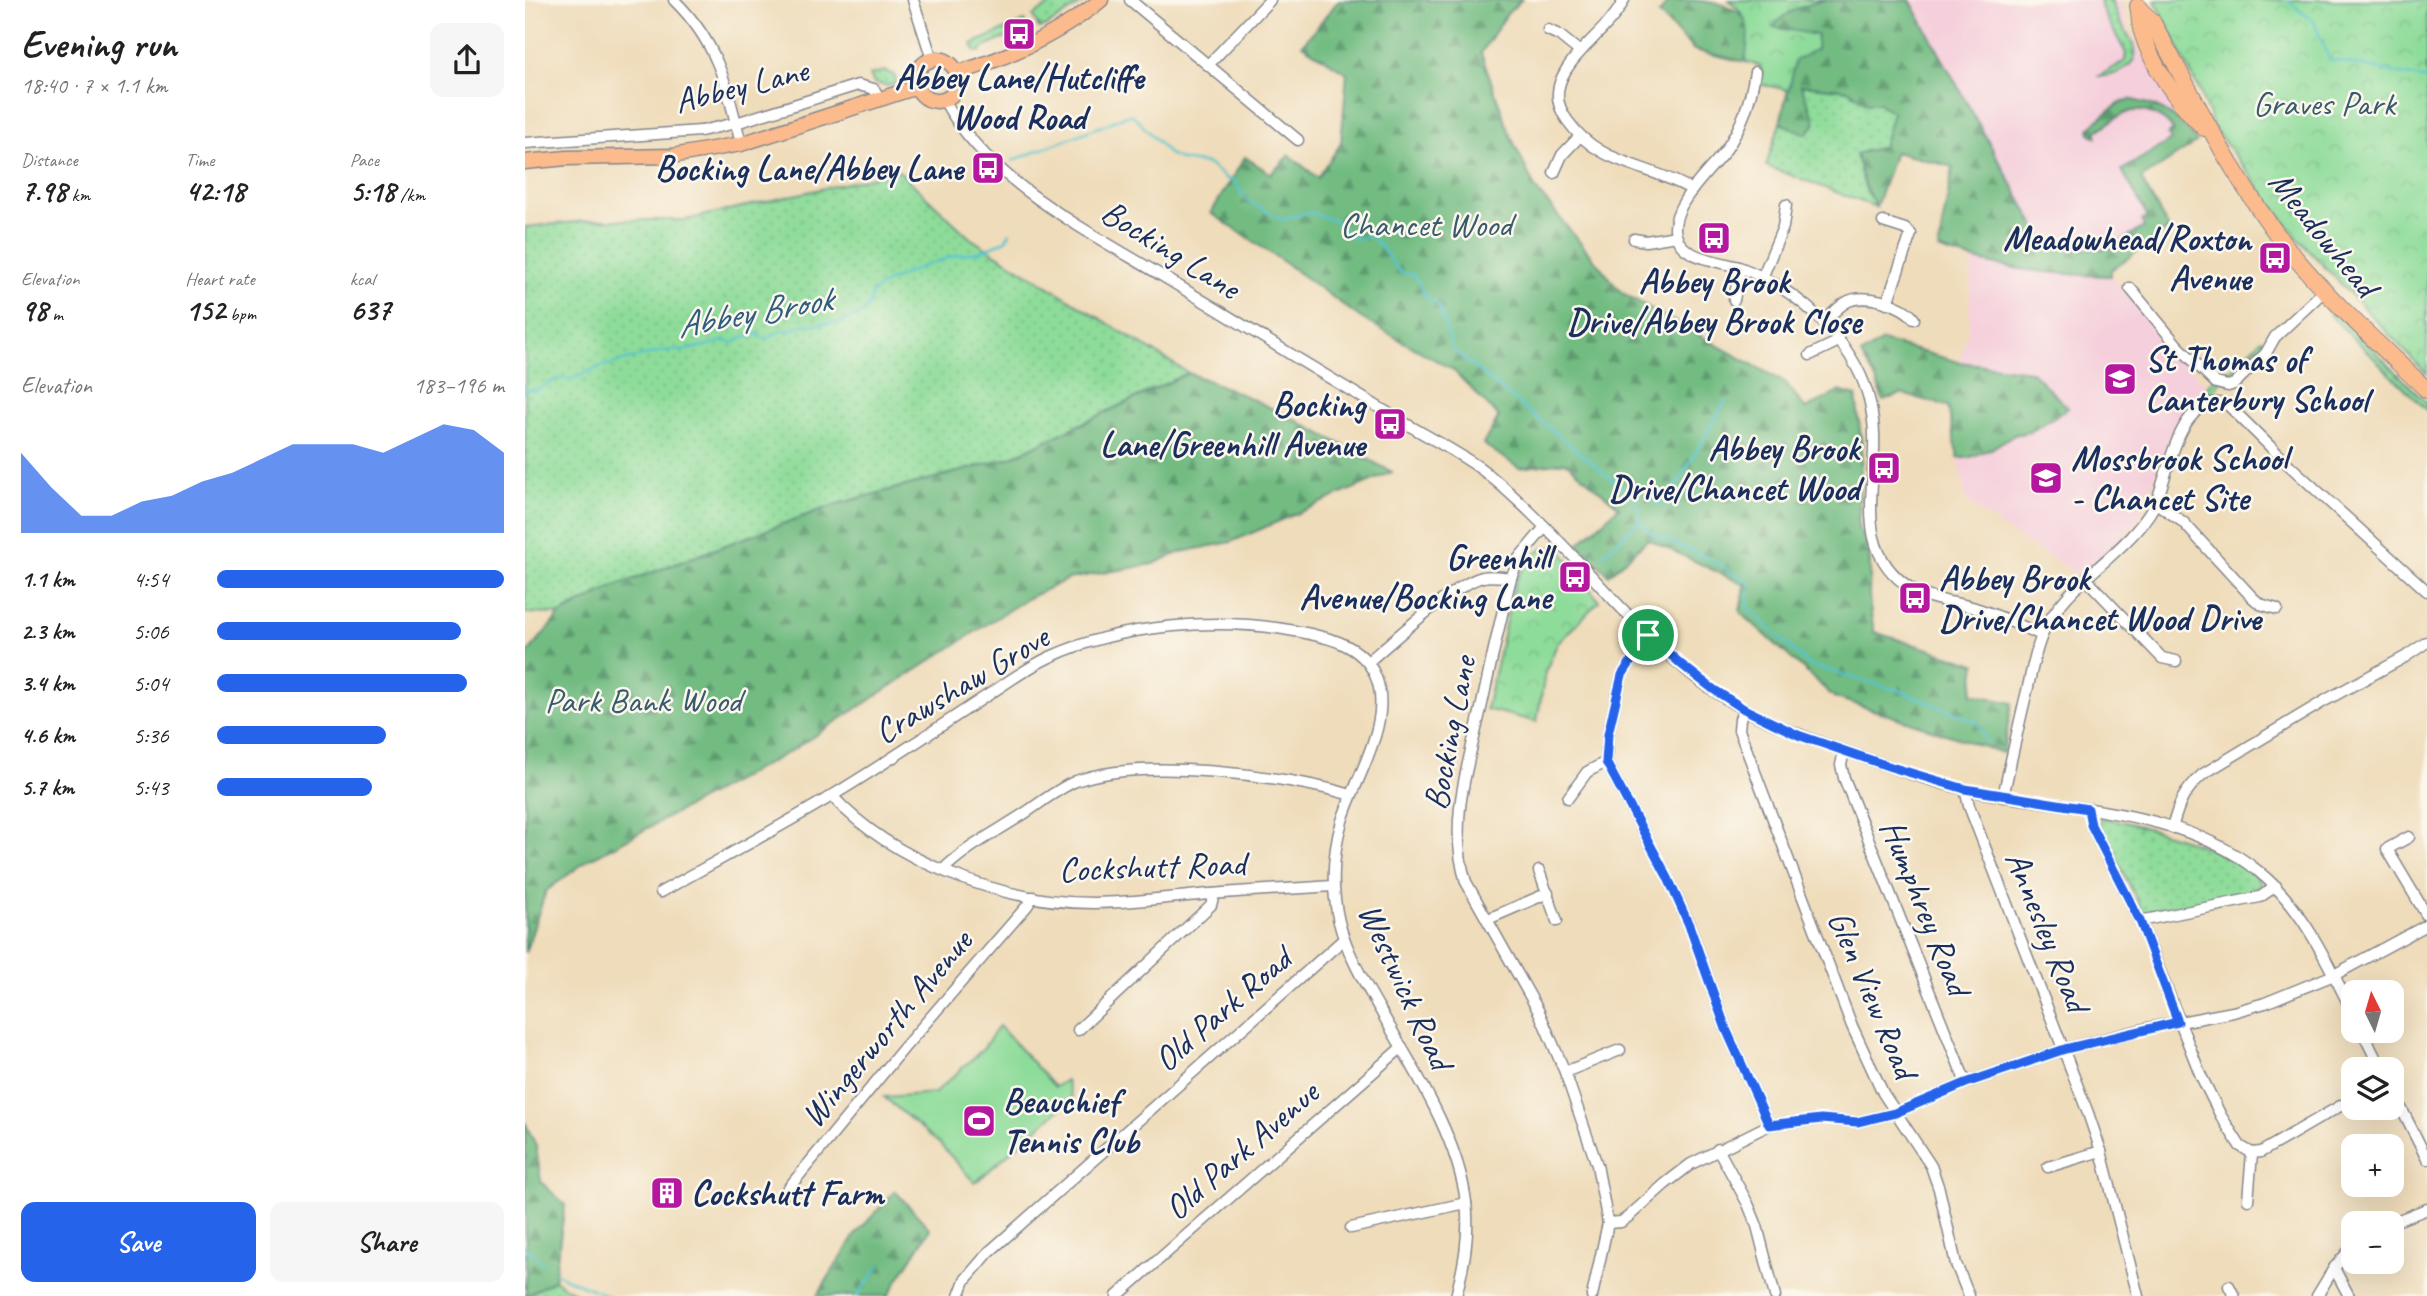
<!DOCTYPE html>
<meta charset="utf-8">
<style>
:root{--surface:#fff;--page:#f6f6f6;--text:#222;--muted:#767676;--accent:#2563eb}
body{margin:0;font-family:Caveat,sans-serif;background:var(--page);color:var(--text);height:100vh;display:flex;flex-direction:column;font-size:26px;white-space:nowrap}
*{box-sizing:border-box;margin:0}
p{font-size:23px;color:var(--muted)}
.icon{flex:none;width:38px;height:38px;fill:none;stroke:currentColor;stroke-width:2;stroke-linecap:round;stroke-linejoin:round}
.map{position:relative;flex:1;overflow:hidden}
.sheet{display:flex;flex-direction:column;background:var(--surface);width:525px}
.sheet>*{flex:none}
.needle{width:46px;rotate:355deg}
.buttons{position:absolute;left:1816px;top:980px;display:grid;gap:14px}
.buttons a{display:grid;place-items:center;width:63px;height:63px;border-radius:14px;background:var(--surface);box-shadow:0 7px 28px #0002;font-size:35px}
.pin{position:absolute;display:grid;place-items:center;width:60px;height:60px;color:#fff;margin:-30px;border:4px solid #fff;border-radius:50%;box-shadow:0 2px 7px #0007}
.round{display:grid;place-items:center;flex:none;width:74px;height:74px;border-radius:14px;background:var(--page)}
.head{display:flex;align-items:center;justify-content:space-between;height:119px;padding:0 21px}
h1{font-size:38px;font-weight:800;line-height:52px}
.figures{display:grid;grid-template-columns:repeat(3,1fr);gap:10px;height:119px;padding:7px 21px}
.figures div{display:grid;align-content:center}
.figures b{font-size:30px;font-weight:800}
.figures small{font-size:19px;font-weight:400}
.figures p{font-size:19px}
.chart{height:196px;padding:14px 21px}
.chart p{display:flex;justify-content:space-between}
.chart svg{width:100%;height:126px;margin-top:7px;fill:var(--accent);opacity:.7}
.action{display:flex;gap:14px;margin-top:auto;padding:14px 21px}
.action a{flex:1;height:80px;border-radius:14px;background:var(--accent);color:#fff;font-size:28px;font-weight:800;line-height:80px;text-align:center}
.action a+a{background:var(--page);color:var(--text)}
ul{padding:0 21px;list-style:none;font-size:23px}
li{display:grid;grid-template-columns:112px 84px 1fr;align-items:center;height:52px}
li i{height:18px;border-radius:9px;background:var(--accent)}
main{display:flex;flex:1;min-height:0}
.map>svg:first-child{display:block}
</style>
<main>
<section class="sheet">
<div class="head"><div><h1>Evening run</h1><p>18:40 · 7 × 1.1 km</p></div><a class="round"><svg class="icon" aria-label="share" viewBox="0 0 24 24"><path d="M12 15V3M7 8l5-5 5 5M5 13v7h14v-7"/></svg></a></div>
<div class="figures">
<div><p>Distance</p><b>7.98<small> km</small></b></div>
<div><p>Time</p><b>42:18</b></div>
<div><p>Pace</p><b>5:18<small> /km</small></b></div>
</div>
<div class="figures">
<div><p>Elevation</p><b>98<small> m</small></b></div>
<div><p>Heart rate</p><b>152<small> bpm</small></b></div>
<div><p>kcal</p><b>637</b></div>
</div>
<div class="chart"><p><span>Elevation</span>183–196 m</p>
<svg viewBox="0 0 160 44" preserveAspectRatio="none"><path d="M0 44V16L10 28L20 38L30 38L40 33L50 31L60 26L70 23L80 18L90 13L100 13L110 13L120 16L130 11L140 6L150 8L160 16V44z"/></svg>
</div>
<ul>
<li><b>1.1 km</b>4:54<i style="width:100%"></i></li>
<li><b>2.3 km</b>5:06<i style="width:85%"></i></li>
<li><b>3.4 km</b>5:04<i style="width:87%"></i></li>
<li><b>4.6 km</b>5:36<i style="width:59%"></i></li>
<li><b>5.7 km</b>5:43<i style="width:54%"></i></li>
</ul>
<div class="action"><a>Save</a><a>Share</a></div>
</section>
<div class="map">
<svg width="1902" height="1296" viewBox="0 0 1902 1296">
<defs>
<pattern id="grass-dots" width="8" height="8" patternUnits="userSpaceOnUse" patternTransform="scale(1.75)"><rect width="8" height="8" fill="#8edc9a"/><path d="M2 2h.1M6 6h.1" fill="none" stroke="#7abd87" stroke-width="1.8" stroke-linecap="round"/></pattern>
<pattern id="forest-firs" width="22" height="20" patternUnits="userSpaceOnUse" patternTransform="scale(1.75)"><rect width="22" height="20" fill="#72bc82"/><path d="M5 1l3.5 6h-7zM16 11l3.5 6h-7z" fill="#5d996e"/></pattern>
<pattern id="park-crowns" width="20" height="18" patternUnits="userSpaceOnUse" patternTransform="scale(1.75)"><rect width="20" height="18" fill="#8edc9a"/><path d="M2 6a3 3 0 1 1 6 0M12 15a3 3 0 1 1 6 0" fill="none" stroke="#7abd87"/></pattern>
</defs>
<rect width="100%" height="100%" fill="#fbf7ec"/>
<filter id="ink" filterUnits="userSpaceOnUse"><feTurbulence type="fractalNoise" baseFrequency=".0143" numOctaves="2"/><feDisplacementMap in="SourceGraphic" scale="14" xChannelSelector="R" yChannelSelector="G"/><feConvolveMatrix kernelMatrix="1 2 1 2 8 2 1 2 1" color-interpolation-filters="sRGB"/></filter>
<filter id="wash" filterUnits="userSpaceOnUse"><feTurbulence type="fractalNoise" baseFrequency=".00686" numOctaves="4" result="noise"/><feDisplacementMap in="SourceGraphic" scale="28" xChannelSelector="R" yChannelSelector="G"/><feGaussianBlur stdDeviation="1.57" result="paint"/><feColorMatrix in="noise" values="0 0 0 0 0 0 0 0 0 0 0 0 0 0 0 0 0 1.4 0 .05"/><feComposite in="paint" operator="in"/></filter>
<g filter="url(#wash)">
<rect width="100%" height="100%" fill="#efdcba"/>
<g fill="#f5cfdb">
<path d="M1385,0h210l10,33 66,105 -59,39 28,48 -56,41 -30,-17 -35,-7z"/>
<path d="M1447,261l109,14 30,1 95,110 -9,13 4,2 -29,27 -24,69 -11,25 -57,54 -74,-46 -40,-29 -8,-43h10l22,-9 23,-14 17,-3 38,-24 -37,-37 -72,-9 10,-35z"/>
</g>
<g fill="url(#grass-dots)" stroke="#54867c" stroke-width="2">
<path d="M532,0h30l-40,26 -8,2 -6,-12z"/>
<path d="M1575,0h11c3,7 5,15 8,21 9,15 28,34 6,47 -8,6 -16,9 -26,8l26,-15 1,-8 -24,-43z"/>
<path d="M499,21l3,7 -44,20 -3,4 -5,-1 -3,-7z"/>
<path d="M359,71l10,4 3,8 -9,3 -14,-3 -4,-8z"/>
<path d="M1275,84l49,6 17,13h13l15,10 -11,34 -27,7 9,33 11,20 -110,-41 14,-43 26,10z"/>
<path d="M374,171l71,67 218,135 -178,85 -176,47 -221,82 -53,27 -35,-1v-386l71,-7h89z"/>
<path d="M1808,310l94,93v7l-98,-96z"/>
<path d="M1737,339l5,3 -3,7 -36,32 -8,-1 -5,9 -1,10 -13,2 -4,-2 20,-24 16,-6z"/>
<path d="M1580,818c33,6 142,35 156,65 -15,22 -91,25 -118,29l-46,-93z"/>
<path d="M29,1280l26,16h-54z"/>
</g>
<g fill="url(#forest-firs)" stroke="#467670" stroke-width="2">
<path d="M814,0h182l-14,14 -26,39 30,84 24,51 87,105 164,90 20,26 34,-18 16,5 6,50 -4,82c16,23 12,40 11,65 0,13 3,26 5,39l102,32 -4,30 40,9 -9,50 -169,-56 -94,-85 5,-27 -97,-46 -39,36 -31,-31 41,-37 -53,-45 -47,6 -36,-24 16,-27 -46,-47 -92,-52 -73,-53 -77,-52 34,-56 26,17 18,-19 29,23 23,-35 6,-70 -45,-28z"/>
<path d="M1145,0c30,0 80,0 79,35 0,9 -3,18 -4,27l-51,-12 -35,-36z"/>
<path d="M1299,0h86l134,242 31,7h33l36,-22 -2,-6 6,-4 -26,-47 49,-30 -3,-5 5,-5c-4,-7 -11,-12 -18,-15 -25,-12 -38,3 -58,16v6l-7,-4 -1,-4c9,-9 27,-27 40,-29 4,-1 8,1 11,2 25,5 43,20 57,40l-56,37 28,50 -58,41v6c-57,-1 -119,-8 -173,-27l15,-82 -58,-15 -19,55 -11,-20 -9,-33 27,-7 10,-34 -14,-10h-13l-17,-13 -48,-5 15,38 -10,11 -26,-11 15,-63 21,-11 1,-14 -45,-8c15,-17 31,-21 52,-27z"/>
<path d="M1357,341l77,21 72,9 37,37 -38,24 -17,3 -22,14 -23,9h-10l-10,-52 -47,-12 -18,7 -8,-24 -14,-22z"/>
<path d="M663,373c72,25 137,63 204,99l-161,70 -50,10 -28,12 -85,15 -42,20 -235,152 -203,109 -42,31 -21,62v-297l35,-42 53,-27 221,-82 176,-47z"/>
<path d="M0,1122l11,24 5,36 24,23 -11,75 -28,16z"/>
<path d="M370,1191l35,38 -42,67h-71l38,-61z"/>
</g>
<g fill="url(#park-crowns)" stroke="#54867c" stroke-width="2">
<path d="M1204,0h95c-21,6 -37,10 -51,27l44,8 -1,14 -21,12 -6,29 -30,-6 2,-18 -16,-4c4,-28 8,-42 -16,-62z"/>
<path d="M1630,0h272v374l-127,-133 -86,-113 -14,-36z"/>
<path d="M1021,547h9l8,6 36,48 -42,43 -12,29 -8,49 -51,-13 29,-127 16,-26z"/>
</g>
<path fill="#8edc9a" stroke="#54867c" stroke-width="2" d="M474,1026l56,61 11,-7 6,18 -97,85 -35,-39 -56,-47 51,-4 47,-43z"/>
<g fill="none" stroke-linecap="round" stroke-linejoin="round">
<g stroke="#56c4cc" stroke-width="2.5">
<path d="M1762,0l27,22 15,37 98,20"/>
<path d="M487,161c32,-13 63,-25 95,-37 9,-3 15,-10 26,-9l36,39 12,6 27,4 17,14 10,4 10,17 37,21 28,-8 25,9 19,18 17,-4 29,37 14,3 13,23 11,6 15,46 181,147 5,11v12l13,14 58,25 40,24 -3,24 62,58 92,26 76,31 10,20"/>
<path d="M0,390l2,-1 8,2 21,-12h15l28,-12 39,-10 32,-7 12,1 43,-10 9,2 7,-5 17,-4 4,4h5l14,-7 12,-1 9,-5 41,-3 19,-9 7,-8 3,-12 15,-11 39,-17 31,-10 22,-3 26,-11 5,-8"/>
<path d="M1125,500l15,5 61,-105"/>
<path d="M1078,555l36,-34"/>
<path d="M0,1248l18,15"/>
<path d="M30,1272l10,6 44,18"/>
<path d="M332,1296l23,-31"/>
</g>
</g>
</g>
<g filter="url(#ink)">
<g fill="none" stroke-linecap="round" stroke-linejoin="round">
<defs>
<g id="minor">
<path d="M149,0c44,43 53,86 67,144"/>
<path d="M388,0l19,59"/>
<path d="M605,0l168,140"/>
<path d="M1099,0c-13,27 -42,44 -58,70 -11,18 -11,33 1,50 33,47 81,43 125,70"/>
<path d="M1023,30l11,5 21,17"/>
<path d="M684,64l61,-64"/>
<path d="M1230,72c-4,27 -14,56 -30,79 -15,20 -57,56 -49,84 6,24 44,26 63,32 38,14 73,39 98,71 18,22 31,47 35,76 11,62 -27,133 40,175 19,12 45,13 66,20 22,7 43,17 64,26"/>
<path d="M419,100c43,81 144,131 220,177 75,46 149,91 224,136 29,18 61,34 89,53 19,13 36,30 53,46 70,67 130,153 217,199 39,20 80,34 121,48 33,12 66,23 100,31 94,20 212,17 290,81 46,37 70,93 96,144"/>
<path d="M0,143l176,-12 35,-8 122,-38 16,4 6,10"/>
<path d="M1029,173l8,-18 18,-19"/>
<path d="M1358,222l22,7 6,5 -24,69"/>
<path d="M1109,239l12,2 30,-5"/>
<path d="M1237,278l21,-51 3,-22"/>
<path d="M1605,288l47,57 39,38 12,3 6,-2 32,-31 9,-16 50,-47"/>
<path d="M1209,300l6,-32"/>
<path d="M1298,323c7,-7 14,-15 22,-20 17,-11 58,0 69,16"/>
<path d="M1285,355l29,-14"/>
<path d="M1631,503l27,19 69,75 8,7 17,5"/>
<path d="M1020,527l-26,31 -8,20c-11,42 -20,84 -29,126 -13,59 -35,118 -16,178l73,130 26,60 32,93 11,58 -16,73"/>
<path d="M1561,579l76,79 14,3"/>
<path d="M843,662c22,-19 89,-80 115,-85 9,-2 19,0 28,1"/>
<path d="M1219,709l-4,10 -1,11 113,296 31,67 48,73 8,23 17,75 13,32"/>
<path d="M1319,751l-3,14 3,13 122,305"/>
<path d="M1081,762l62,116 21,46 37,105 43,96"/>
<path d="M1440,789l4,17 119,307 13,38 37,145"/>
<path d="M307,796c61,66 171,107 261,107 35,0 71,-5 106,-8 45,-4 89,-6 134,-9"/>
<path d="M1478,797c8,-37 16,-74 25,-110 4,-18 7,-35 14,-52 22,-53 84,-79 112,-129 15,-28 24,-117 74,-101l62,61 137,125"/>
<path d="M1043,798l19,-26 19,-10 2,-28 14,-59 26,-40"/>
<path d="M1563,809l3,16 49,96 61,155 20,40 19,30 12,7 9,-1 93,-54"/>
<path d="M1647,828c7,-25 11,-36 31,-54l123,-74 79,-43 22,-15"/>
<path d="M1884,837l-22,12 40,67"/>
<path d="M418,870c22,-22 53,-38 79,-55 17,-11 35,-26 54,-34 64,-24 210,-6 275,14"/>
<path d="M1014,871l18,50"/>
<path d="M136,892c66,-37 134,-72 198,-113 43,-27 86,-56 129,-84 20,-13 40,-28 62,-38 71,-33 169,-40 245,-26 31,6 66,12 80,44 20,45 -20,103 -33,146 -10,34 -11,67 -3,101 8,32 28,65 44,93 32,56 75,123 83,187 4,32 -2,63 -10,94"/>
<path d="M963,919l60,-26"/>
<path d="M1615,921l120,-24 16,-11"/>
<path d="M553,1030l133,-125 3,-11"/>
<path d="M1837,1031l19,38"/>
<path d="M1040,1072l55,-22"/>
<path d="M1867,1090l35,69"/>
<path d="M1193,1149l30,55 9,22 18,70"/>
<path d="M1523,1167l53,-16"/>
<path d="M257,1196l121,-147 124,-143 6,-9"/>
<path d="M1723,1200l4,-47"/>
<path d="M1083,1223l13,-1 7,-5 37,-33 26,-20 78,-39 52,-6 36,3 38,-9 71,-30 99,-34 83,-21 85,-16 32,-9 69,-28 93,-50"/>
<path d="M1866,1223l36,-14"/>
<path d="M826,1228l115,-25"/>
<path d="M1809,1268l15,28"/>
<path d="M1704,1286l5,10"/>
<path d="M434,1296l6,-16 24,-28 355,-313"/>
<path d="M592,1296l285,-249"/>
<path d="M1792,1296l17,-28 20,-23"/>
</g>
<g id="major">
<circle cx="412" cy="80" r="21"/>
<path d="M432,73c53,-16 101,-38 144,-73"/>
<path d="M0,162l42,-4 105,-2 69,-12 176,-57"/>
</g>
<g id="highway">
<path d="M1613,6c2,8 1,18 4,26 11,37 35,69 62,96"/>
<path d="M1614,9l13,12c43,78 81,159 137,229 41,51 91,95 138,140"/>
</g>
</defs>
<use href="#minor" stroke="#85868c" stroke-width="13"/>
<use href="#major" stroke="#85868c" stroke-width="17"/>
<use href="#highway" stroke="#85868c" stroke-width="18"/>
<use href="#minor" stroke="#fff" stroke-width="10"/>
<use href="#major" stroke="#fbbb8d" stroke-width="14"/>
<use href="#highway" stroke="#fbbb8d" stroke-width="16"/>
</g>
</g>
<g fill="none" stroke-linecap="round" stroke-linejoin="round" filter="url(#ink)">
<defs>
<path id="route" d="M1123,635l34,30 31,24 31,20 54,26 93,32 74,22 123,20 3,16 49,96 38,101 -113,27 -99,34 -71,30 -38,9 -36,-3 -52,6 -43,-96 -37,-104 -21,-47 -62,-116 2,-28 14,-59z"/>
</defs>
<use href="#route" stroke="#fff" stroke-width="14"/>
<use href="#route" stroke="#2563eb" stroke-width="9"/>
</g>
<defs>
<symbol id="bus-square" viewBox="-11 -11 22 22"><rect x="-9" y="-9" width="18" height="18" rx="4" fill="#b5179e" stroke="#fbf7ec"/><path d="M-5-6H5V4H4V6H2V4H-2V6H-4V4H-5ZM-3.5-4V0h7V-4ZM-3.5 1.2v1.5H-2V1.2ZM2 1.2v1.5H3.5V1.2Z" fill="#fff"/></symbol>
<symbol id="school-square" viewBox="-11 -11 22 22"><rect x="-9" y="-9" width="18" height="18" rx="4" fill="#b5179e" stroke="#fbf7ec"/><path d="M0-5L7-2L0 1L-7-2ZM-4 1L0 2.5L4 1V4Q0 6-4 4Z" fill="#fff"/></symbol>
<symbol id="stadium-square" viewBox="-11 -11 22 22"><rect x="-9" y="-9" width="18" height="18" rx="4" fill="#b5179e" stroke="#fbf7ec"/><path d="M0-5a6.5 5 0 1 0 0 10a6.5 5 0 1 0 0-10ZM-3.5-1.8h7v3.6h-7Z" fill="#fff"/></symbol>
<symbol id="building-square" viewBox="-11 -11 22 22"><rect x="-9" y="-9" width="18" height="18" rx="4" fill="#b5179e" stroke="#fbf7ec"/><path d="M-4-6H4V6H1V3H-1V6H-4ZM-2.5-4.3h1.7v1.8h-1.7ZM.8-4.3h1.7v1.8H.8ZM-2.5-1h1.7V.8h-1.7ZM.8-1h1.7V.8H.8Z" fill="#fff"/></symbol>
</defs>
<g fill-rule="evenodd">
<use href="#bus-square" x="475" y="15" width="38" height="38"/>
<use href="#bus-square" x="444" y="149" width="38" height="38"/>
<use href="#bus-square" x="1170" y="219" width="38" height="38"/>
<use href="#bus-square" x="1731" y="239" width="38" height="38"/>
<use href="#school-square" x="1576" y="360" width="38" height="38"/>
<use href="#bus-square" x="846" y="405" width="38" height="38"/>
<use href="#bus-square" x="1340" y="449" width="38" height="38"/>
<use href="#school-square" x="1502" y="459" width="38" height="38"/>
<use href="#bus-square" x="1031" y="558" width="38" height="38"/>
<use href="#bus-square" x="1371" y="579" width="38" height="38"/>
<use href="#stadium-square" x="435" y="1102" width="38" height="38"/>
<use href="#building-square" x="123" y="1174" width="38" height="38"/>
</g>
<g text-anchor="middle" stroke-width="5" stroke-linejoin="round" paint-order="stroke">
<g font-size="35" font-weight="bold" fill="#1b2f5e" stroke="#fbf7ec" text-anchor="end">
<text x="494" y="89" text-anchor="middle">Abbey Lane/Hutcliffe<tspan x="494" dy="40">Wood Road</tspan></text>
<text x="438" y="180">Bocking Lane/Abbey Lane</text>
<text x="1726" y="250">Meadowhead/Roxton<tspan x="1726" dy="40">Avenue</tspan></text>
<text x="1189" y="293" text-anchor="middle">Abbey Brook<tspan x="1189" dy="40">Drive/Abbey Brook Close</tspan></text>
<text x="1620" y="371" text-anchor="start">St Thomas of<tspan x="1620" dy="40">Canterbury School</tspan></text>
<text x="840" y="416">Bocking<tspan x="840" dy="40">Lane/Greenhill Avenue</tspan></text>
<text x="1334" y="460">Abbey Brook<tspan x="1334" dy="40">Drive/Chancet Wood</tspan></text>
<text x="1546" y="470" text-anchor="start">Mossbrook School<tspan x="1546" dy="40">- Chancet Site</tspan></text>
<text x="1026" y="569">Greenhill<tspan x="1026" dy="40">Avenue/Bocking Lane</tspan></text>
<text x="1414" y="590" text-anchor="start">Abbey Brook<tspan x="1414" dy="40">Drive/Chancet Wood Drive</tspan></text>
<text x="478" y="1113" text-anchor="start">Beauchief<tspan x="478" dy="40">Tennis Club</tspan></text>
<text x="166" y="1205" text-anchor="start">Cockshutt Farm</text>
</g>
<g font-size="35" fill="#1b2f5e" stroke="#fbf7ec">
<text transform="translate(216 85) rotate(-14)" y="12">Abbey Lane</text>
<text transform="translate(1799 233) rotate(51)" y="12">Meadowhead</text>
<text transform="translate(646 249) rotate(32)" y="12">Bocking Lane</text>
<text transform="translate(436 684) rotate(-31)" y="12">Crawshaw Grove</text>
<text transform="translate(924 733) rotate(-79)" y="12">Bocking Lane</text>
<text transform="translate(627 866) rotate(-2)" y="12">Cockshutt Road</text>
<text transform="translate(1401 907) rotate(68)" y="12">Humphrey Road</text>
<text transform="translate(1523 931) rotate(68)" y="12">Annesley Road</text>
<text transform="translate(881 986) rotate(65)" y="12">Westwick Road</text>
<text transform="translate(1348 994) rotate(67)" y="12">Glen View Road</text>
<text transform="translate(697 1009) rotate(-41)" y="12">Old Park Road</text>
<text transform="translate(361 1028) rotate(-50)" y="12">Wingerworth Avenue</text>
<text transform="translate(716 1150) rotate(-41)" y="12">Old Park Avenue</text>
</g>
<g font-size="35" fill="#385a6d" stroke="#fbf7ec">
<text x="1799" y="115">Graves Park</text>
<text x="901" y="236">Chancet Wood</text>
<text x="118" y="712">Park Bank Wood</text>
</g>
<g font-size="37" font-style="italic" fill="#2d5c7f" stroke="#fbf7ec">
<text transform="translate(229 311) rotate(-10)" y="13">Abbey Brook</text>
</g>
</g>
</svg>
<div class="buttons">
<a><svg class="needle" viewBox="-14 -14 28 28"><path d="M0-13l5 13h-10z" fill="#e53935"/><path d="M0 13l5-13h-10z" fill="#767676"/></svg></a>
<a><svg class="icon" aria-label="layers" viewBox="0 0 24 24"><path d="M12 4l9 5-9 5-9-5zM3 14l9 5 9-5"/></svg></a>
<a>+</a>
<a>−</a>
</div>
<div class="pin" style="left:1123px;top:635px;background:#1e9e55"><svg class="icon" aria-label="arrive" viewBox="0 0 24 24"><path d="M6 21V4h12l-3 4 3 4H6"/></svg></div>
</div>
</main>
